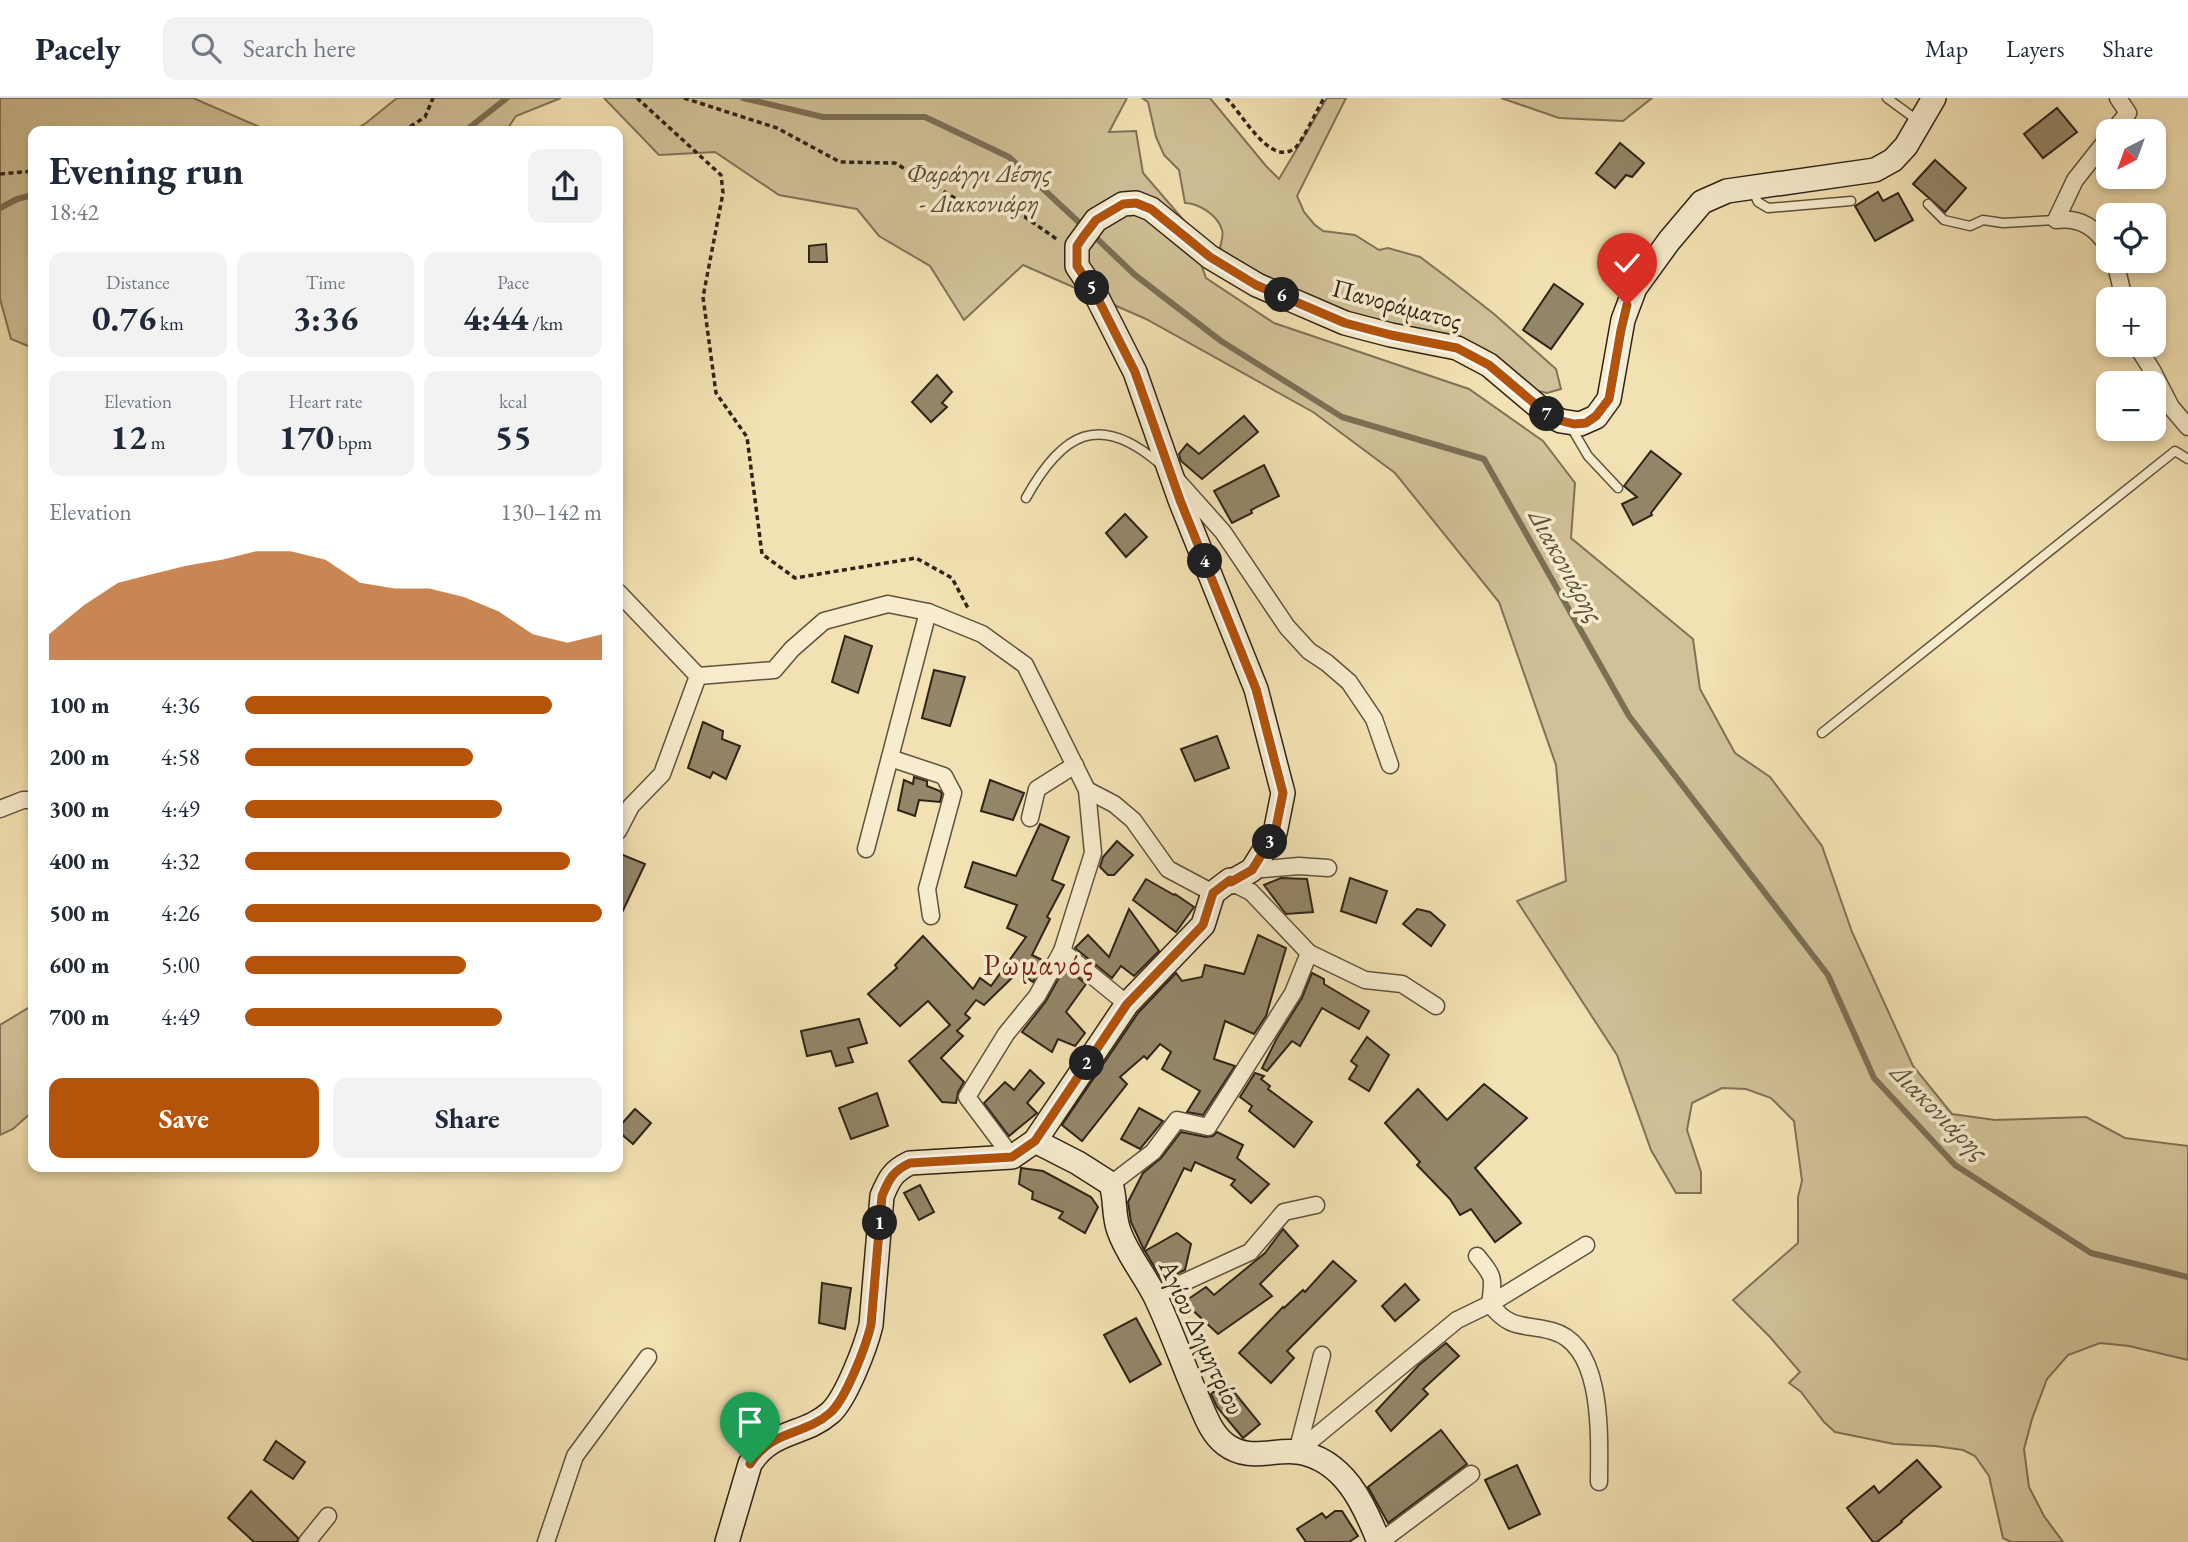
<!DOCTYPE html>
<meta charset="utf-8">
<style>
:root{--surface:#fff;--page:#f2f2f3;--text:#1f2937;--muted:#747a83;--line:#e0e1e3;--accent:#b45309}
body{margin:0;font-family:"EB Garamond",serif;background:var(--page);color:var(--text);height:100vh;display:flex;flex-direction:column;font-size:26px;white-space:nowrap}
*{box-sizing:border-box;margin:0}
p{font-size:23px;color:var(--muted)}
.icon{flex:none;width:38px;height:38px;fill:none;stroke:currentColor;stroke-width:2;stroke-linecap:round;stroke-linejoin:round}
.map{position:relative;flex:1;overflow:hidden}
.sheet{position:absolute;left:28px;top:28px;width:595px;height:1046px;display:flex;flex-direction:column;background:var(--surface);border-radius:14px;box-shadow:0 4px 10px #0003}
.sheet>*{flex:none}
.needle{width:46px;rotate:221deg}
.buttons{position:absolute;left:2096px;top:21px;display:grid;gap:14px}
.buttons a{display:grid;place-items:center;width:70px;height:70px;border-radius:14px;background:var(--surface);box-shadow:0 4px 10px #0003;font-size:35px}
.pin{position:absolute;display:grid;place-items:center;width:60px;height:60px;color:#fff;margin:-72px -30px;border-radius:50% 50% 50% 0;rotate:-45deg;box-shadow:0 0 7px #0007}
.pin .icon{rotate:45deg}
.km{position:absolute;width:35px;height:35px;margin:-18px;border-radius:50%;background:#222;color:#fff;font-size:19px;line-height:35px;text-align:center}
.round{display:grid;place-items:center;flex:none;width:74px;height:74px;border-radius:14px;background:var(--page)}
.headline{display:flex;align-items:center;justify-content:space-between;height:119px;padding:0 21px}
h1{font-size:38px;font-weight:700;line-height:52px}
.figures{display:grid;grid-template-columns:repeat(3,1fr);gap:10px;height:119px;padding:7px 21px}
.figures div{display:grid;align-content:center;border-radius:14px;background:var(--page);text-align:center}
.figures b{font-size:35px;font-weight:700}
.figures small{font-size:19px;font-weight:400}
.figures p{font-size:19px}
.chart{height:196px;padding:14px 21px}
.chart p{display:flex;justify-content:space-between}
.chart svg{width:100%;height:126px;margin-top:7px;fill:var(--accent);opacity:.7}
.action{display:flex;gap:14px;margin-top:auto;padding:14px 21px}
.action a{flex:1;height:80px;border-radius:14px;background:var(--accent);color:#fff;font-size:28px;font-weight:700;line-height:80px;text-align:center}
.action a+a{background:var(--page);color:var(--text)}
ul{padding:0 21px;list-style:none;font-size:23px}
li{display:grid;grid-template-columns:112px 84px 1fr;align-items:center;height:52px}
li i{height:18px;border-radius:9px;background:var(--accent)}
header{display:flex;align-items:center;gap:42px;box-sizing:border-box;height:98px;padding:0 35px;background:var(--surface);border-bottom:2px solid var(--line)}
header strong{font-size:33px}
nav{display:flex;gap:38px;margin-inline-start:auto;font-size:24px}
.search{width:490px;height:63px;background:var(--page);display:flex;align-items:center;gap:18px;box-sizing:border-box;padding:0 24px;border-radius:14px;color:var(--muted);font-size:26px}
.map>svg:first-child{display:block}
</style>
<header>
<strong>Pacely</strong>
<div class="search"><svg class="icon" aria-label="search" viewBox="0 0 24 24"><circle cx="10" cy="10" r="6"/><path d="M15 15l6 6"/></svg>Search here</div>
<nav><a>Map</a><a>Layers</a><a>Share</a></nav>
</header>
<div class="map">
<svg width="2188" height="1444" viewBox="0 0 2188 1444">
<rect width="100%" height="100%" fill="#f2e1b2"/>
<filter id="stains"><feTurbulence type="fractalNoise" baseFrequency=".00286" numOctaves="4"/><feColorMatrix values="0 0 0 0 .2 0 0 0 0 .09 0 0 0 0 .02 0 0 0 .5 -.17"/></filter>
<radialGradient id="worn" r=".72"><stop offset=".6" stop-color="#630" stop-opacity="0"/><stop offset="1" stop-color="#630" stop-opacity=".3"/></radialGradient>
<g fill="#d1c198" stroke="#807258" stroke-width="2">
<path d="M0,0h193l76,33h-236v217l-22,-9 -11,-40z"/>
<path d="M397,0h164l-45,18 -10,15h-154l14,-8z"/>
<path d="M604,0h523l-18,34 27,-1 7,42 44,51 19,54 68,45 195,66 74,52 32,42 -4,55 122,101 7,50 35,64 35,24 52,69 30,86 61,134 39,48 43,6 91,-3 39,21 63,8v214l-59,-14 -29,-3 -32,12 -21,24 -15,40 -8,30 5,38 15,29 19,26h-52l-8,-4 -14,-62 -14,-20 -12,-6 -28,-4 -41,-2 -59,-12 -11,-10 -23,-30 -12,-9 11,-11 -30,-35 -37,-37 65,-57v-46l4,-16 -8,-60 -23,-23 -25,-9 -24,-1 -30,15 -5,27 14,42v21h-25l-25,-43 -34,-95 -100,-154 49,-20 -10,-116 -57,-163 -104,-129 -82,-61 -167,-93 -123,-54 -59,55 -34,-54 -51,-30 -22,-27 -78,-14 -64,-43 -56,3z"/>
<path d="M1142,0h68l56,68 13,13 48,-81h19l-49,98 7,16 10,12 9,7 32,4 24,15 9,-2 32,9 32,24 42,33 62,55 5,20 -14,4 -13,-3 -195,-75 -110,-53 -9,-14c1,-6 4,-13 2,-18 -4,-15 -24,-27 -37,-27l-6,-33 -15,-15 -8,-18 -8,-35z"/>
<path d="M1501,0h151l-29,23 -64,-3z"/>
<path d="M33,907v106l-20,18 -13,6v-110z"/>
</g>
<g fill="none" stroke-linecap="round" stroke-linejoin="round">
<g stroke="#7b6f55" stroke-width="6">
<path d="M743,0l80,19h102l84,40 75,70"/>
<path d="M465,33l42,-33"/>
<path d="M0,110l17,-9 16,-4"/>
<path d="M1092,136l43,41 86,66 121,76 142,42 145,257 199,259 46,103 81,87 136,88 97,24"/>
</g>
</g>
<g fill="#948668" stroke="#2e2418" stroke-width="2">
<path d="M2057,10l20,24 -34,26 -19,-24z"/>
<path d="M1620,45l24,20 -12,14 -6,-2 -11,13 -19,-15z"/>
<path d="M1935,62l31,28 -21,24 -32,-28z"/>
<path d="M1878,94l5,9 15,-8 15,27 -38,21 -20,-35z"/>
<path d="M826,146l1,18h-18v-16z"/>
<path d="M1554,186l29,20 -32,45 -28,-19z"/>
<path d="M937,277l15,17 -10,11 5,4 -16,15 -19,-20z"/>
<path d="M1244,318l14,16 -56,47 -21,-18 -2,-7 8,-10 12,10z"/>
<path d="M1651,353l30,23 -30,39 1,2 -19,10 -11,-21 15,-7 -13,-11z"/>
<path d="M1264,367l15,31 -28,14 1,3 -20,10 -18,-32z"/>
<path d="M1125,416l22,23 -21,20 -20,-24z"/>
<path d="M845,538l27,10 -14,47 -26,-11z"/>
<path d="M934,572l31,7 -15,49 -28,-8z"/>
<path d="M703,624l20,9 -1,8 18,7 -14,33 -13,-7 -3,6 -22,-10z"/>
<path d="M1217,638l12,32 -34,13 -14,-32z"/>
<path d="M914,679l13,4v5l13,5 2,3 -2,8 -21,-2 -4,16 -17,-6 6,-30 9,4z"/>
<path d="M990,682l34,13 -11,27 -32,-9z"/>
<path d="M1040,726l29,13 -17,43 12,5 -17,32 3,2 -18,36 12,6 -11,21 -15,-10 -34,33 -8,-5 -11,14 5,4 -13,13 6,5 -22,22 23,24 -6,10 -2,11 -14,-1 -33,-41 41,-36 -22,-24 -28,25 -32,-32 29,-26 -2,-3 28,-29 50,53 7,-11 11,8 35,-49 -19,-9 10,-23 -52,-18 8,-25 43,14z"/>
<path d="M1117,743l16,14 -19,20h-6l-8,-8 3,-10z"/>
<path d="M618,755l27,11 -27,57z"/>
<path d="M1281,780l26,1 6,33 -27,2 -4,-5 -18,-24z"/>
<path d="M1350,780l37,13 -11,32 -35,-12z"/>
<path d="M1146,781l28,16 1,-1 19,13 -18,25 -43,-32z"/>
<path d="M1129,811l30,42 -25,25 -13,-10 -9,12 -37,-30 13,-13 21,22z"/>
<path d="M1417,811l13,3 15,13 -14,21 -28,-22z"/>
<path d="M1258,837l28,13 -20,68 -12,18 -29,-13 -11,38 21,7 -32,49 -16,-3 13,-21 -38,-22 9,-17 -11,-8 -13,15 -3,-3 -24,21 7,7 -45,57 -20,-16 76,-112 38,-40 6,8 20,-4 3,-12 39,9z"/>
<path d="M1065,869l21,17 -20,28 19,21 -10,13 -17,-7 -6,13 -30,-20 24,-31z"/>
<path d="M1312,875l12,6v5l45,27 -10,18 -37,-21 -22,38 -8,-5 -25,30 -5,-3 15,-30 25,-40z"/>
<path d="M859,921l8,24 -19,5 5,14 -17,4 -5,-15 -24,5 -6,-25z"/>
<path d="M1367,939l22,18 -20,36 -20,-12 8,-13 -6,-5z"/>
<path d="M1030,972l14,13 -17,20 10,10 -28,23 -25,-33 21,-21 9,8z"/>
<path d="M1255,975l9,3 -3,3 9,7 -2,3 44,33 -18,25 -45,-36 3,-5 -12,-9z"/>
<path d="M1484,986l43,34 -52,50 46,55 -26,19 -24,-33 -11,6 -10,-16 -33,-34 3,-3 -35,-39 33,-34 29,31z"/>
<path d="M877,995l11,33 -37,13 -12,-31z"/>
<path d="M1139,1010l24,13 -23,28 -19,-10z"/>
<path d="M635,1011l16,14 -18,21 -15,-13v-3z"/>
<path d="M1181,1034l25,5 7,-1 4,-4 26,13 -6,13 32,26 -18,19 -20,-18 4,-5 -40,-18 -4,9 -7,-3 -40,82 -13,-28 -3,-20 15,-29 18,-15z"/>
<path d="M1021,1070l22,3 48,26 7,10 -13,26 -26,-15 4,-6 -31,-13 1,-7 -14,-8z"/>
<path d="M920,1087l14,27 -15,8 -15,-27z"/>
<path d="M1283,1131l15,17 -38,38 12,12 -54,38 -34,-32 22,-15 8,8 51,-42z"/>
<path d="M1177,1135l14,11 -6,26 -23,10 -17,-29z"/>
<path d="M1333,1163l23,20 -69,70 7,7 -23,25 -32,-30 44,-46 1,1 19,-18 2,2z"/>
<path d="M822,1185l29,5 -6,41 -26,-6z"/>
<path d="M1405,1186l14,16 -24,21 -13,-15z"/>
<path d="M1136,1220l25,46 -31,18 -26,-47z"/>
<path d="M1446,1245l13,13 -36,33 5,5 -37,37 -15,-20 43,-46z"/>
<path d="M1226,1284l34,42 -17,14 -26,-31 -6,-13z"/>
<path d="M1441,1332l26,34 -79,59 -20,-36z"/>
<path d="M276,1343l29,21 -12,17 -29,-19z"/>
<path d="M1917,1362l24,27 -40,34 1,1 -25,20h-4l-26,-34 27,-22 5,7z"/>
<path d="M1517,1367l23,49 -31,15 -24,-49z"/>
<path d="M251,1393l47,47 -1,4h-43l-26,-24z"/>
<path d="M1335,1413h7l16,25 -9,6h-43l-9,-13 25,-16 4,5z"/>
</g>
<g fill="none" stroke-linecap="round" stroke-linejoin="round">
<defs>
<g id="lane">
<path d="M1887,0l30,22"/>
<path d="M1752,91l6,13 10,6 83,-7"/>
<path d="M1928,106l16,16 26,6 13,-6 20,3 53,-3"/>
<path d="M1571,329l17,29 30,32"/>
<path d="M1026,400c36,-65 73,-87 134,-34"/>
<path d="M1822,635l353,-282 13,8"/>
</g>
<g id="street">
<path d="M2113,33l15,-18 -10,-15"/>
<path d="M2109,39l-34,43 -19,40c25,-3 40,8 53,28"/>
<path d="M2115,163l9,38"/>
<path d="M2136,247l16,25 19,37 17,20"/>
<path d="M1174,379l49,55 64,95 22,24 18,12 22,19 25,37 16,46"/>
<path d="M618,494l80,84"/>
<path d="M698,578l76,-6 18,-21 32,-28 64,-17 40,8 54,22 43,31 62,125 6,63 -31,98 -25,45 -31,38 -39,63 45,60"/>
<path d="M890,660l54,18 9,17 -26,96 4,27"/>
<path d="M1087,692l27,14 19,16 35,49 45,24"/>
<path d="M0,711l23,-9h10"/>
<path d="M1030,720l7,-29 38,-24"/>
<path d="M618,733l13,-25 31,-32 36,-98"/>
<path d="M866,751l62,-237"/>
<path d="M1252,772l47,-4 29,2"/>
<path d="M1062,853l65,53"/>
<path d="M1309,855l56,27 37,4 34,22"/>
<path d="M1111,1086l42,-32 24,-32 31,7 85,-134 16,-40 -58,-61 -20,-10"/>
<path d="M1477,1158c17,21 17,21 13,48 21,27 33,19 62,27 53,14 47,108 47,151"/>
<path d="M1154,1198l96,-44 34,-40 32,-7"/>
<path d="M1297,1354l160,-132 33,-16 96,-59"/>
<path d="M1297,1354l25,-97"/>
<path d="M307,1444l21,-26"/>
<path d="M546,1444l29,-86 73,-99"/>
<path d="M1380,1444l91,-68"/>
</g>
<g id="secondary">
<path d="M1035,1043l43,22 33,21c5,15 2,32 8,47 8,23 25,43 36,65 16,33 28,69 43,103 7,16 13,34 27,45 23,18 48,5 72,8 47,7 67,52 82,90"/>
<path d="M727,1444l23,-78c22,-35 54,-28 80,-51 16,-14 36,-67 41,-88l11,-129c7,-17 11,-25 28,-33l102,-6 23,-16 92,-137 76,-79 10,-32 17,-13 1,2 21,-12 23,-37 8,-40 -27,-104 -76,-189 -45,-128 -40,-79 -18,-27v-20l19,-26 27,-16 13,-1 15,6 59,48 47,28 88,38 46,12 66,13 32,17 58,49 14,7 19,3 16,-7 13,-18 14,-79 12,-32 34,-47 33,-39 25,-11 148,-21 18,-10 13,-14 28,-48"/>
</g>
</defs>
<use href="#lane" stroke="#5f533e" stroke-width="11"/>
<use href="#street" stroke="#5f533e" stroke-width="19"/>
<use href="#secondary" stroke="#2e2418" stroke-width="26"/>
<g stroke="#2e2418" stroke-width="3.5" stroke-dasharray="5 3.5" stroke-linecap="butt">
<path d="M637,0l84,77 2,18 -20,104 13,96 31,44 15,117 33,24 121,-20 36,20 17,32"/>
<path d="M684,0l93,30 63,34 55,1 65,38 65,16 33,23"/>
<path d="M1226,0c15,13 45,72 70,49 7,-7 22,-39 28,-49"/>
<path d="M403,33l22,-14 8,-19"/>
<path d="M0,76l33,-3"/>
</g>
<use href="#lane" stroke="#f7eccd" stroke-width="8"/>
<use href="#street" stroke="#f7eccd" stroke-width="16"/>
<use href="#secondary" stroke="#f7eccd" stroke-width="23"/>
</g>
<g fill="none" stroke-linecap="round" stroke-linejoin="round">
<defs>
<path id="route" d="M750,1366c22,-35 54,-28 80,-51 16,-14 36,-67 41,-88l11,-129c7,-17 11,-25 28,-33l102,-6 23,-16 92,-137 76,-79 10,-32 17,-13 1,2 21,-12 23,-37 8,-40 -27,-104 -76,-189 -45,-128 -40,-79 -18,-27v-20l6,-9 13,-17 27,-16 13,-1 15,6 59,48 46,28 89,38 46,12 66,13 32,17 58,49 15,7 12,3 12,-1 10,-7 13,-17 12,-69 6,-25"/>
</defs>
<use href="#route" stroke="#fff" stroke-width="14"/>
<use href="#route" stroke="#b45309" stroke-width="9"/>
</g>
<g text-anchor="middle" stroke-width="7" stroke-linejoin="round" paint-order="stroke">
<g font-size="26" font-style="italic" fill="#574b38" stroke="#f7eccd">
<text x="979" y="84">Φαράγγι Δέσης<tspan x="979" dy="30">- Διακονιάρη</tspan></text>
</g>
<g font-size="26" fill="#2e2418" stroke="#f7eccd">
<text transform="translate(1397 206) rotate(15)" y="9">Πανοράματος</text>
<text transform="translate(1202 1239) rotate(65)" y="9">Αγίου Δημητρίου</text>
</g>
<g font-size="28" font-style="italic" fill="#5b503c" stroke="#f7eccd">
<text transform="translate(1567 467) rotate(61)" y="10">Διακονιάρης</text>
<text transform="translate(1940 1013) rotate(45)" y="10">Διακονιάρης</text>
</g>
<g font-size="30" letter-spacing="2" fill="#7a1f14" stroke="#f7eccd">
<text x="1039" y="877">Ρωμανός</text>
</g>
</g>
<rect width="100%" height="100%" filter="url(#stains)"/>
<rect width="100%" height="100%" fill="url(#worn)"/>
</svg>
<div class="buttons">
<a><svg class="needle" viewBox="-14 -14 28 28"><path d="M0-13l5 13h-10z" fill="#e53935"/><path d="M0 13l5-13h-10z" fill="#747a83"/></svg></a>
<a><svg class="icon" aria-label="locate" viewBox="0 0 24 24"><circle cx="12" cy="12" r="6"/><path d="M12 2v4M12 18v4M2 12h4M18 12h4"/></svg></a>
<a>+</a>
<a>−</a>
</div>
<div class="pin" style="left:750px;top:1366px;background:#1e9e55"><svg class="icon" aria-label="arrive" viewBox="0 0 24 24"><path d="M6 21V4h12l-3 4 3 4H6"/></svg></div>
<div class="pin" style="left:1627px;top:207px;background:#d93025"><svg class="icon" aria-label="check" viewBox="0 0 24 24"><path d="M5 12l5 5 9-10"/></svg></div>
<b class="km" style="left:880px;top:1125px">1</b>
<b class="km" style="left:1087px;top:965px">2</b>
<b class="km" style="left:1270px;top:744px">3</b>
<b class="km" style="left:1205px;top:463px">4</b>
<b class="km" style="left:1092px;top:190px">5</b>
<b class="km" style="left:1282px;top:197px">6</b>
<b class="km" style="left:1547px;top:316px">7</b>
<section class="sheet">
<div class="headline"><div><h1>Evening run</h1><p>18:42</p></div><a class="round"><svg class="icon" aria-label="share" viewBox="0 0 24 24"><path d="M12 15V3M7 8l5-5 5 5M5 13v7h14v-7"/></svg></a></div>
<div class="figures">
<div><p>Distance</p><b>0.76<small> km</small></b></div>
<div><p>Time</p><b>3:36</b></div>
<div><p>Pace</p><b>4:44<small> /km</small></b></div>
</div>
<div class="figures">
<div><p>Elevation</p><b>12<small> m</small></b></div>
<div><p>Heart rate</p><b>170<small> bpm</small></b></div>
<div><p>kcal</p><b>55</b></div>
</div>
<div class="chart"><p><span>Elevation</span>130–142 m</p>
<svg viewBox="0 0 160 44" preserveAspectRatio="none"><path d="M0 44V35L10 25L20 17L30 14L40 11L50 9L60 6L70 6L80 9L90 17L100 19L110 19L120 22L130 27L140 35L150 38L160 35V44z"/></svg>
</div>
<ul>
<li><b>100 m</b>4:36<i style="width:86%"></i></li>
<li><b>200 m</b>4:58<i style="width:64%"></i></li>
<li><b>300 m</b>4:49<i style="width:72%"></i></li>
<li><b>400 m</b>4:32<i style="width:91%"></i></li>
<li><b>500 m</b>4:26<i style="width:100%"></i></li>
<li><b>600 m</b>5:00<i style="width:62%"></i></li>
<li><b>700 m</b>4:49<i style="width:72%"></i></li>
</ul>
<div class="action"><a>Save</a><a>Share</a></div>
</section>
</div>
